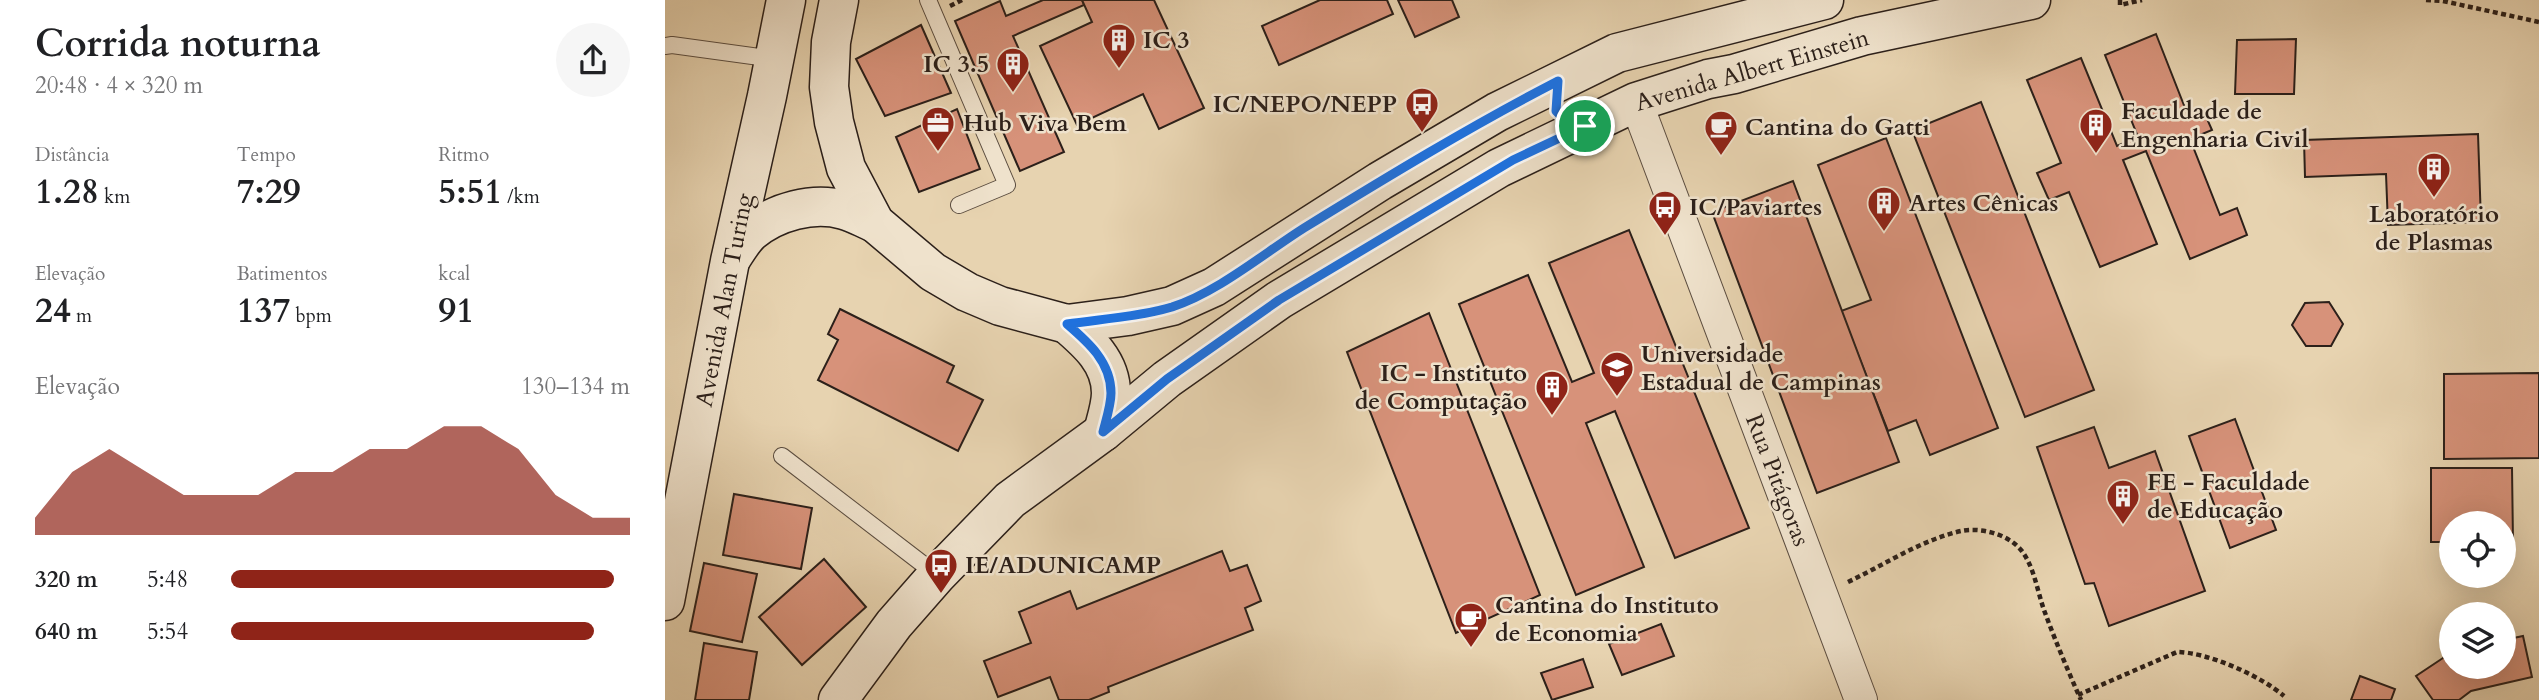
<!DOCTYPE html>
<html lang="pt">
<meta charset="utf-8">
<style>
:root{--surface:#fff;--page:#f6f6f6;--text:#202124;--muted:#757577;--accent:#8f2418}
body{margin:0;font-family:Cardo,serif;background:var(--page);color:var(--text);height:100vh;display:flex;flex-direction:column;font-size:26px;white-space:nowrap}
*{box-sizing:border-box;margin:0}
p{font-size:23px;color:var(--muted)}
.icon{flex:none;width:38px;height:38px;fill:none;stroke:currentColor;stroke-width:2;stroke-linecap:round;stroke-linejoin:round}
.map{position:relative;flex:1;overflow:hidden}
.sheet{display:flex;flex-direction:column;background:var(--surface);width:665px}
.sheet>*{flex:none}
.buttons{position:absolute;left:1774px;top:511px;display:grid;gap:14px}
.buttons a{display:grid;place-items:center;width:77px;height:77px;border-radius:50%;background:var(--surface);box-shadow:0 7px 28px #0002;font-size:35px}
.pin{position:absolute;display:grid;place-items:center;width:60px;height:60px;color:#fff;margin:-30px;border:4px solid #fff;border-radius:50%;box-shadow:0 2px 7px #0007}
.round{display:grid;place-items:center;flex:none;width:74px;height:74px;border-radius:37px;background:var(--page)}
.headline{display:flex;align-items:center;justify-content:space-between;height:119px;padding:0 35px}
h1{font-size:38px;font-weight:700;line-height:52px}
.metrics{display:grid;grid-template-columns:repeat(3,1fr);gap:10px;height:119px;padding:7px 35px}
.metrics div{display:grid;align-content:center}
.metrics b{font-size:35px;font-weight:700}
.metrics small{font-size:19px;font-weight:400}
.metrics p{font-size:19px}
.chart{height:196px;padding:14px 35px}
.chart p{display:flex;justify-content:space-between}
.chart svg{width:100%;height:126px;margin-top:7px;fill:var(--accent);opacity:.7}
ul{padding:0 35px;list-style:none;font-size:23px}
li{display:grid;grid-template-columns:112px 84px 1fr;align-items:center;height:52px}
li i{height:18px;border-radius:9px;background:var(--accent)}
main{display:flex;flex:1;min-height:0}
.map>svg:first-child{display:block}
</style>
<main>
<section class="sheet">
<div class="headline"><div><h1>Corrida noturna</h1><p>20:48 · 4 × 320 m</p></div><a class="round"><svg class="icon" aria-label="share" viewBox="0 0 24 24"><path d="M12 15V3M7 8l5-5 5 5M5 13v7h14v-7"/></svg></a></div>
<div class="metrics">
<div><p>Distância</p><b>1.28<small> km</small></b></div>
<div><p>Tempo</p><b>7:29</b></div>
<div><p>Ritmo</p><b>5:51<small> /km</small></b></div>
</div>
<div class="metrics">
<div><p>Elevação</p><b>24<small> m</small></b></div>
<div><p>Batimentos</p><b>137<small> bpm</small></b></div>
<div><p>kcal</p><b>91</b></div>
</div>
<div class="chart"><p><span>Elevação</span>130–134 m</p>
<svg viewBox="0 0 160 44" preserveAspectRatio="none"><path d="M0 44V38L10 22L20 14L30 22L40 30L50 30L60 30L70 22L80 22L90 14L100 14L110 6L120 6L130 14L140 30L150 38L160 38V44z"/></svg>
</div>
<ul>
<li><b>320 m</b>5:48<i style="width:96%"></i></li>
<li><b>640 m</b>5:54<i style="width:91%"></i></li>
</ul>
</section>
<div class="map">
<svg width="1874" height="700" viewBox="0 0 1874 700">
<rect width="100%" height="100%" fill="#e7d3b0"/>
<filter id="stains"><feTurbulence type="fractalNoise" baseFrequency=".00286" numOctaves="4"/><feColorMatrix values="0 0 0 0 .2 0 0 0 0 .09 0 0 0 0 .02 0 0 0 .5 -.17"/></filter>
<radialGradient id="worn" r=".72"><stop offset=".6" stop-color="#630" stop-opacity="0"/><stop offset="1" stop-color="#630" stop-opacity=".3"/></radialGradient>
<g fill="#d7927a" stroke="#2c201a" stroke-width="2">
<path d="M378,0h39l2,5 -71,31 51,116 -44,19 -65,-150 45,-20 6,15z"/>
<path d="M417,0h72l50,108 -45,21 -16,-35 -66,31 -37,-79 52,-24z"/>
<path d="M655,0h67l6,14 -114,51 -17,-39z"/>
<path d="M733,0h54l7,17 -44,20z"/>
<path d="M256,25l30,68 -66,23 -29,-57z"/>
<path d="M1491,34l33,84 15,-6 8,18 -22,9 30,76 17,-7 10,27 -57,24 -44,-108 -23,9 34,84 -57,23 -31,-75 -20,8 -12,-27 24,-10 -34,-83 54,-22 36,88 21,-9 -33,-82z"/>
<path d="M1631,39l-2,55h-59l2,-54z"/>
<path d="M1316,102l113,288 -69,27 -113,-287z"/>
<path d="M292,109l23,60 -61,23 -23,-55z"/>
<path d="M1813,134l3,88 -93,3 -2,-51 -81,3 -1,-37z"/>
<path d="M1221,138l112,290 -68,27 -14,-35 -28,11 -47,-120 30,-11 -53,-135z"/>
<path d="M1128,181l106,281 -82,31 -105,-281z"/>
<path d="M964,230l120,298 -74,30 -60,-147 -29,12 58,144 -68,28 -117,-291 69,-29 44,107 22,-9 -45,-110z"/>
<path d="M1664,302l14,22 -12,22h-25l-14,-21 13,-22z"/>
<path d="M175,309l114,57 -7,16 36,18 -25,51 -140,-71 20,-40 -10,-6z"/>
<path d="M764,313l111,282 -84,38 -109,-281z"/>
<path d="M1874,373v85l-95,1v-85z"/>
<path d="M1570,419l41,111 -46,18 -41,-112z"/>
<path d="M1429,427l15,41 46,-17 50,140 -96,35 -15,-43 -9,1 -48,-137z"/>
<path d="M1766,468h81l1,74h-9v-19h-52v19h-21z"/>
<path d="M69,494l78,14 -11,61 -78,-14z"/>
<path d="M557,551l8,20 17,-6 14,36 -16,7 8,22 -145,57 1,5 -20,8h-30l-9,-23 -52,20 -14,-36 47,-18 -12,-31 51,-21 7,18z"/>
<path d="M159,559l42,48 -64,58 -43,-48z"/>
<path d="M39,563l53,11 -15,68 -52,-11z"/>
<path d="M996,624l13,32 -52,19 -13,-31z"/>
<path d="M1858,636l9,41 -61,14 -12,9h-26l-17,-24 36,-24v15h52v-27z"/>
<path d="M39,643l53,9 -8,48h-54z"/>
<path d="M918,659l10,28 -41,13 -11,-27z"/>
<path d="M1695,676l35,13 -4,11h-40z"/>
</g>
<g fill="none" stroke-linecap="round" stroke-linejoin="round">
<defs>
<g id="lane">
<path d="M263,0l79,185 -48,20"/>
<path d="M0,46l7,-1 102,14"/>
<path d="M117,456l155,119"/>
</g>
<path id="street" d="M971,102l225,598"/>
<g id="secondary">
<path d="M174,0l-8,42 -2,45 5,35 12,46 29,55 58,49 34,20 33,14 67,18 61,-8 44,-10 42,-19 166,-106 117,-69 120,-59 207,-53"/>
<path d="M66,259c6,-9 12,-20 20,-27 24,-20 62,-31 93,-22 11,3 21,9 31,13"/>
<path d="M402,324c21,18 44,38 44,69 0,12 -5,27 -8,39"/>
<path d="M0,601l65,-340 37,-165 19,-96"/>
<path d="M173,700l56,-76 43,-49 73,-75 93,-68 64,-53 112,-79 220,-132 137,-66 72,-23 26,-5 128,-38 169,-36"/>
</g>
</defs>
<use href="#lane" stroke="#5b4d40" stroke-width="18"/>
<use href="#street" stroke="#5b4d40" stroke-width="34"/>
<use href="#secondary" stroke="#2c201a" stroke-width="41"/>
<g stroke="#2c201a" stroke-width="4.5" stroke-dasharray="5 3.5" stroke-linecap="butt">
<path d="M1455,0v5l22,-5"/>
<path d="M1761,0l17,1 96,21"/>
<path d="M285,6l12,-6"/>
<path d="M1183,582c36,-17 73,-42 113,-51 19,-4 47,3 60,19 13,16 16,40 23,60 11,30 24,61 37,90"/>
<path d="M1413,695l99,-43c30,0 84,24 107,44"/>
</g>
<use href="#lane" stroke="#efe2cc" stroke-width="16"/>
<use href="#street" stroke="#efe2cc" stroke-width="32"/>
<use href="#secondary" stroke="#efe2cc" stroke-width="38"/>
</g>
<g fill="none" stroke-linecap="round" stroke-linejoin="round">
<defs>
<path id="route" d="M893,81l-2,30 11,11 18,4 -72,34 -234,140 -112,79 -64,53c3,-12 8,-27 8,-39 0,-31 -23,-51 -44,-69 34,-5 71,-7 105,-17 46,-15 91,-53 132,-79 83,-51 167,-102 254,-147z"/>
</defs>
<use href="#route" stroke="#fff" stroke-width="14"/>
<use href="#route" stroke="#1a73e8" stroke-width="9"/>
</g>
<defs>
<symbol id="building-pin" viewBox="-11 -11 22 30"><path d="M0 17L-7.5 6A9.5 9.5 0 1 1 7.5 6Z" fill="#8f2418" stroke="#efe2cc"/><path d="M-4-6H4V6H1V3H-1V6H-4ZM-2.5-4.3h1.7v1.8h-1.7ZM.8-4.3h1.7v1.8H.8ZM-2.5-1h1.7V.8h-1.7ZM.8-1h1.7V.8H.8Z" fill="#fff"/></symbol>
<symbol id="bus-pin" viewBox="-11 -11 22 30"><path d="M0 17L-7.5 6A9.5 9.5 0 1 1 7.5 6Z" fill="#8f2418" stroke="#efe2cc"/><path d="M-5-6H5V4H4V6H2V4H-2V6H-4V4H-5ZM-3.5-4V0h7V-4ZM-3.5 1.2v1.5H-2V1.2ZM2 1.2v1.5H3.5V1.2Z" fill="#fff"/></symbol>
<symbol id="office-pin" viewBox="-11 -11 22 30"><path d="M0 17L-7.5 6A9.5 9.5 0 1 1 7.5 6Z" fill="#8f2418" stroke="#efe2cc"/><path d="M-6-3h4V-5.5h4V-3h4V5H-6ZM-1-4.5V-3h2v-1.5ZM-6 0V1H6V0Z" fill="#fff"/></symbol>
<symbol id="cafe-pin" viewBox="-11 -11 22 30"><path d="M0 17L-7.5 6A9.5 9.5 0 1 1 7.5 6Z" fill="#8f2418" stroke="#efe2cc"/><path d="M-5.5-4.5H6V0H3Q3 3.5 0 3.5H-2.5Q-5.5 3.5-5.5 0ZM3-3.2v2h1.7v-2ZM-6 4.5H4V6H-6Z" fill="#fff"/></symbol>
<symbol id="university-pin" viewBox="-11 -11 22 30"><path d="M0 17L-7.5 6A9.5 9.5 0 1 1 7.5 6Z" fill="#8f2418" stroke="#efe2cc"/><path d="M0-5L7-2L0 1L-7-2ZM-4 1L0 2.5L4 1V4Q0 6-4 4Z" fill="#fff"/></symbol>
</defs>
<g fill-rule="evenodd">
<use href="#building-pin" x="435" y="21" width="38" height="52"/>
<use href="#building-pin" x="329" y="45" width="38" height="52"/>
<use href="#bus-pin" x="738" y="85" width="38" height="52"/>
<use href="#office-pin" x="254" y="104" width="38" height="52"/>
<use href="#building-pin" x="1412" y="106" width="38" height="52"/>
<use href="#cafe-pin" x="1037" y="108" width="38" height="52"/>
<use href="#building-pin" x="1750" y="150" width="38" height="52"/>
<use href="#building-pin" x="1200" y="184" width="38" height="52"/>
<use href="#bus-pin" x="981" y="188" width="38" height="52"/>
<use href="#university-pin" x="933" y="349" width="38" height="52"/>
<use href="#building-pin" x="868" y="368" width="38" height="52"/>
<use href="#building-pin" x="1439" y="477" width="38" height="52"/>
<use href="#bus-pin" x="257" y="546" width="38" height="52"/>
<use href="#cafe-pin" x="787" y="600" width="38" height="52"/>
</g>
<g text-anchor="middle" stroke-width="5" stroke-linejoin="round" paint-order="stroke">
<g font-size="24" font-weight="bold" fill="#2c201a" stroke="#efe2cc" text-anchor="start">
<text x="478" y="48">IC 3</text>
<text x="324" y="72" text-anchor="end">IC 3.5</text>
<text x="732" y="112" text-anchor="end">IC/NEPO/NEPP</text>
<text x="1456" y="119">Faculdade de<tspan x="1456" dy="28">Engenharia Civil</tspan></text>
<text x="298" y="131">Hub Viva Bem</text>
<text x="1080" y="135">Cantina do Gatti</text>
<text x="1244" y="211">Artes Cênicas</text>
<text x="1024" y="215">IC/Paviartes</text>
<text x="1769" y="222" text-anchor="middle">Laboratório<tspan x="1769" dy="28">de Plasmas</tspan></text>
<text x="976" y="362">Universidade<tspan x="976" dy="28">Estadual de Campinas</tspan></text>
<text x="862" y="381" text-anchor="end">IC - Instituto<tspan x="862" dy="28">de Computação</tspan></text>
<text x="1482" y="490">FE - Faculdade<tspan x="1482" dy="28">de Educação</tspan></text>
<text x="300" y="573">IE/ADUNICAMP</text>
<text x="830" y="613">Cantina do Instituto<tspan x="830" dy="28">de Economia</tspan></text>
</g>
<g font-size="24" fill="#2c201a" stroke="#efe2cc">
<text transform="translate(1087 70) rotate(-16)" y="8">Avenida Albert Einstein</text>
<text transform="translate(59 300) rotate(-79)" y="8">Avenida Alan Turing</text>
<text transform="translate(1113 480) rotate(69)" y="8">Rua Pitágoras</text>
</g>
</g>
<rect width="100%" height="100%" filter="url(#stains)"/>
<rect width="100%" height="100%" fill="url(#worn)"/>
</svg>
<div class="buttons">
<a><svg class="icon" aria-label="locate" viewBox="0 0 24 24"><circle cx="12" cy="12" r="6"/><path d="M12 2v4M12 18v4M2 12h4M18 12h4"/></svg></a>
<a><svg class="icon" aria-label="layers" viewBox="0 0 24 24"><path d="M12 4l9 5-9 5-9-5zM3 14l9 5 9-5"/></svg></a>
</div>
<div class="pin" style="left:920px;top:126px;background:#1e9e55"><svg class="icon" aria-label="arrive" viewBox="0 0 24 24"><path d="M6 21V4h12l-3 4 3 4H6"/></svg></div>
</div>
</main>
